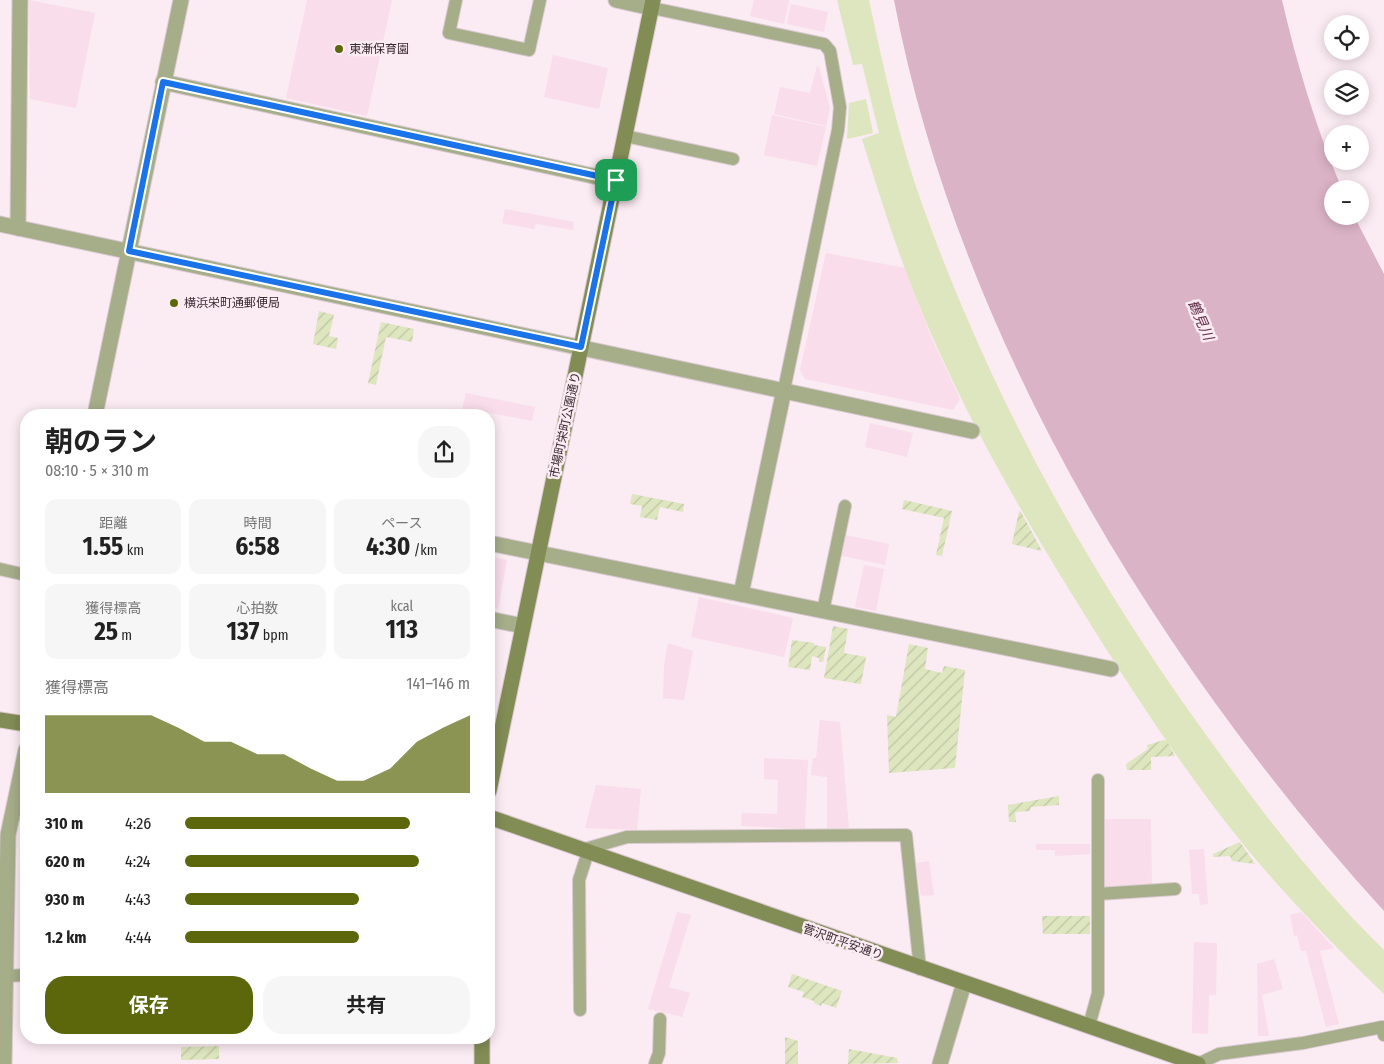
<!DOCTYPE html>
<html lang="ja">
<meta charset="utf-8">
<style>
:root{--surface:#fff;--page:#f6f6f6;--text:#222;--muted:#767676;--accent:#5b670a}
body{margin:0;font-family:"Fira Sans Condensed","Noto Sans JP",sans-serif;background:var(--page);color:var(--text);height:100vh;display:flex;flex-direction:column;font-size:19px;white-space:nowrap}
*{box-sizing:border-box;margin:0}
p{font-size:16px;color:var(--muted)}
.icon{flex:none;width:28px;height:28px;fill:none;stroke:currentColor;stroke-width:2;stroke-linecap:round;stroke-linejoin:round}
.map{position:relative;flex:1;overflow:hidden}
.sheet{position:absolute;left:20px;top:409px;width:475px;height:635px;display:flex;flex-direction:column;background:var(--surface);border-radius:20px;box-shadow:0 2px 12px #0003}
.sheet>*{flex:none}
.buttons{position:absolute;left:1324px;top:15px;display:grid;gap:10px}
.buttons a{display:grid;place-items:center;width:45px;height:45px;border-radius:50%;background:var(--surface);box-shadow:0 2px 12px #0003;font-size:25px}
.pin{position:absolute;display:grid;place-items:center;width:42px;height:42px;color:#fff;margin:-21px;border-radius:10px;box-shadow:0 2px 8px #0006}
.round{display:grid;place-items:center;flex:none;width:52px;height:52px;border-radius:20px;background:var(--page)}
.head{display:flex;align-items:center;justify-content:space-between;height:85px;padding:0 25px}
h1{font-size:28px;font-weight:700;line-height:38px}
.metrics{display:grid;grid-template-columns:repeat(3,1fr);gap:8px;height:85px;padding:5px 25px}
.metrics div{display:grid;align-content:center;border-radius:12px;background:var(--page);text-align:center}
.metrics b{font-size:25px;font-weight:700}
.metrics small{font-size:14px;font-weight:400}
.metrics p{font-size:14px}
.chart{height:140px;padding:10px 25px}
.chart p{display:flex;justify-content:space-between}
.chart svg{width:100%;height:90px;margin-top:5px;fill:var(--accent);opacity:.7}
.primary-button{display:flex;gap:10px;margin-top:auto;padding:10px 25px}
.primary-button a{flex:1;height:58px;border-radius:20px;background:var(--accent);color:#fff;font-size:20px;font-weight:700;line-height:58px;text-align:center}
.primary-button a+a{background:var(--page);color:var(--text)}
ul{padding:0 25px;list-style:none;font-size:16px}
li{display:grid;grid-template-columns:80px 60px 1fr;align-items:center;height:38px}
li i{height:12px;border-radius:6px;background:var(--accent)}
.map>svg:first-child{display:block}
</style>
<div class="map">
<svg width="1384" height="1064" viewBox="0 0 1384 1064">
<defs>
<pattern id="garden-furrows" width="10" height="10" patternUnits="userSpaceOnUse" patternTransform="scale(1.25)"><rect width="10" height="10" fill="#dde6be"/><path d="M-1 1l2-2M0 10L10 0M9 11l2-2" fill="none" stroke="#bec5a4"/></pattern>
</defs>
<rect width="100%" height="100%" fill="#fbebf2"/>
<g fill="#f9ddea">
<path d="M29,0l66,13 -19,95 -46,-9z"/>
<path d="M307,0h85l-25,116 -81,-18z"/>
<path d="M754,0h35l-5,24 -34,-8z"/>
<path d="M791,4l37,8 -4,20 -37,-8z"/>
<path d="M553,55l55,13 -9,41 -55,-12z"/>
<path d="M817,66l2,1 11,41 -4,18 -52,-12 6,-27 30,6z"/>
<path d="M772,115l54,12 -9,39 -53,-11z"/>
<path d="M505,209l69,13 -1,8 -37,-6 -2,5 -32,-6z"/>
<path d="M826,253l79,15 27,71 28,60 -7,11 -148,-31 -5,-9z"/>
<path d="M466,393l69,14 -3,14 -56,-11 -2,5h-13z"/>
<path d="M870,423l43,10 -6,24 -42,-10z"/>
<path d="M846,535l43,9 -4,21 -43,-9z"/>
<path d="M489,556l18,4 -9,49 -9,-2z"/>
<path d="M864,565l20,4 -8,42 -21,-4z"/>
<path d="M699,597l94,21 -9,39 -93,-20z"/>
<path d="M668,643l25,8 -9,49 -21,-2 1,-32z"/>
<path d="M820,720l20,2 9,106h-22v-51l-16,-2 2,-17h3z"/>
<path d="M764,758l44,2 -3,69 -64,-3 1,-13 35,1 1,-34 -14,-1z"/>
<path d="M596,785l45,4 -4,41 -52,-2z"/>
<path d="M1101,819h50l1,67 -50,1z"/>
<path d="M1036,844h54v10l-35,2v-6h-19z"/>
<path d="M1204,849l4,55 -8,1 -1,-11h-7l-3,-44z"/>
<path d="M929,861l5,34 -13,1 -5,-33z"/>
<path d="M677,912l14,3 -22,72 21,6 -8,24 -34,-8z"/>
<path d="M1301,912l33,36 -14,3 19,73 -13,3 -20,-76h-5l-4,-16 -3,1 -4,-21z"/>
<path d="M1194,942l23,1 -1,52h-7l-1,39 -16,-1z"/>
<path d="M1274,959l9,30 -21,6 7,41h-11l-1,-72z"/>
</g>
<g fill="#dde6be">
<path d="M837,0h32c15,70 30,140 54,207 68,188 160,356 276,518 56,78 116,158 185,225v44c-39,-38 -77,-76 -113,-117 -73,-83 -138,-184 -196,-278 -57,-92 -112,-187 -153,-287 -24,-57 -42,-115 -60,-173l17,-6 -17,-69 -9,1z"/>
<path d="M866,99l7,34 -26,6 2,-36z"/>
</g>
<g fill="url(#garden-furrows)">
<path d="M319,311l15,4 -5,21 9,2 -2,11 -23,-5z"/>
<path d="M381,322l33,7 -2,13 -26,-5 -10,48 -8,-2z"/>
<path d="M632,494l52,10 -1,8 -23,-5 -3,13 -17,-3 2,-11 -12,-2z"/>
<path d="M904,500l48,11 -10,45 -6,-1 8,-37 -42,-9z"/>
<path d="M1019,511l2,1 21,39 -30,-7z"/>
<path d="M833,626l15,3 -4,24 22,4 -5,27 -37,-6z"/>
<path d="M792,640l22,3v2l12,2 -3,15h-4v-4l-7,-2 -2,14 -22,-3z"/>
<path d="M909,644l19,4 -3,21 17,4 2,-7 21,4 -10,98 -66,5 -2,-58 9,2z"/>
<path d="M1164,740l3,1 8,15 -24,1v13h-24l-1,-6 22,-15 -1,-4z"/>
<path d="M1059,796v9l-28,2 -1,4 -15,1 1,10h-7l-1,-17z"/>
<path d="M1240,842l15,22 -23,-3 -2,-5 -17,1v-3z"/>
<path d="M1042,916h48v18h-47z"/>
<path d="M792,974l50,17 -6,17 -14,-5 -1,3 -7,-3v-2l-12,-4 2,-5 -16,-5z"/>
<path d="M785,1037l13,4v23h-13z"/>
<path d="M219,1046v13l-38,1v-13z"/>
<path d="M849,1049l48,9 1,5 -50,1z"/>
</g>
<path fill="#dbb3c7" d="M894,0h388c15,65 34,128 60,189h-10v27h22l30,58v637c-228,-251 -426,-575 -490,-911z"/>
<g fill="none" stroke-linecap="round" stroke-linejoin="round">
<defs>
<g id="lane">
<path d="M456,0l-7,33 80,17 11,-50"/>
<path d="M652,8l172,36 6,7 10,56 -2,23 -54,260"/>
<path d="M625,136l108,23"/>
<path d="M0,569l26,6"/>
<path d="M823,611l22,-105"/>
<path d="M582,850l45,-13 279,-2 14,134"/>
<path d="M1098,894l77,-5"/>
<path d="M7,976l19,-1"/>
<path d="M580,1010l-1,-130 9,-28"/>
<path d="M1089,1026l9,-33v-213"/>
<path d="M655,1064l4,-11 1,-34"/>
<path d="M1198,1064l21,-10 84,-11 79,-16 2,8"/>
</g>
<g id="street">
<path d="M616,0l36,8"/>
<path d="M163,82l453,99"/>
<path d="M0,224l972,207"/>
<path d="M18,228l2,-228"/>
<path d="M95,415l86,-415"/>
<path d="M489,543l622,126"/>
<path d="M741,594l43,-204"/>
<path d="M489,619l34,7"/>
<path d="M4,1064l4,-229 18,-85"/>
<path d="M940,1064l24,-81"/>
</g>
<g id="secondary">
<path d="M0,720l26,4"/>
<path d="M489,791l164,-791"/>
<path d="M489,817l709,247"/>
<path d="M482,1038v26"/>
</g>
</defs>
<use href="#lane" stroke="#d8c8cf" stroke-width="14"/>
<use href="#street" stroke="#d8c8cf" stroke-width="17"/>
<use href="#secondary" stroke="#d8c8cf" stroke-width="17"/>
<use href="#lane" stroke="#a5ad89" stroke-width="12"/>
<use href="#street" stroke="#a5ad89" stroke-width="15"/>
<use href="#secondary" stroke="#828c55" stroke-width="15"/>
</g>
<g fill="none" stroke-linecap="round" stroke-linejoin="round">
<defs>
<path id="route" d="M163,82l453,98 -35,167 -452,-96z"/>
</defs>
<use href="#route" stroke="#fff" stroke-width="10"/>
<use href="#route" stroke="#1a73e8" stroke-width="6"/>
</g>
<g fill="#5b670a" stroke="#fbebf2" stroke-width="2">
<circle cx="339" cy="49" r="5"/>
<circle cx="174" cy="303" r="5"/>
</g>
<g text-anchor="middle" stroke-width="5" stroke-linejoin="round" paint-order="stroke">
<g font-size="12" fill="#382930" stroke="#fbebf2" text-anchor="start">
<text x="349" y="53">東漸保育園</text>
<text x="184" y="307">横浜栄町通郵便局</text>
</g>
<g font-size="12" fill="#382930" stroke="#fbebf2">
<text transform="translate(565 425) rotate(-78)" y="4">市場町栄町公園通り</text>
<text transform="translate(843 942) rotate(19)" y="4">菅沢町平安通り</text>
</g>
<g font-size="14" font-style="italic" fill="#602d4a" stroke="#fbebf2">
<text transform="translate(1201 320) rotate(66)" y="5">鶴見川</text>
</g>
</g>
</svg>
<div class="buttons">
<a><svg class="icon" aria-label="locate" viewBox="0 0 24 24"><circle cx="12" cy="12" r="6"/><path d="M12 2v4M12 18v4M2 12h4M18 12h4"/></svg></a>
<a><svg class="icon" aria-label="layers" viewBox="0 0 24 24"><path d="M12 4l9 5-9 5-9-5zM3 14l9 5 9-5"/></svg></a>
<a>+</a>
<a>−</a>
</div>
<div class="pin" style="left:616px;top:180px;background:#1e9e55"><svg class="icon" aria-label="arrive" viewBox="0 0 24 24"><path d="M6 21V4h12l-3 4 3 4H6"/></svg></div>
<section class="sheet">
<div class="head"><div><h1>朝のラン</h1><p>08:10 · 5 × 310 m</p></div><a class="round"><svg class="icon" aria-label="share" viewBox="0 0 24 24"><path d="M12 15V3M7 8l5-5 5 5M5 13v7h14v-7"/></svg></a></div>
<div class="metrics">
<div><p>距離</p><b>1.55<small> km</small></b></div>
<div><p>時間</p><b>6:58</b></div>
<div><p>ペース</p><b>4:30<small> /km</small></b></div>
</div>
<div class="metrics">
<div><p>獲得標高</p><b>25<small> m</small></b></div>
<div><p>心拍数</p><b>137<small> bpm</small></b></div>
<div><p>kcal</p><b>113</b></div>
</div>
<div class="chart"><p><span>獲得標高</span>141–146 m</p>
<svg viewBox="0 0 160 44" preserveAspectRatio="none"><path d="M0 44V6L10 6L20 6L30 6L40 6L50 12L60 19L70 19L80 25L90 25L100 32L110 38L120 38L130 32L140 19L150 12L160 6V44z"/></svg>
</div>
<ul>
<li><b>310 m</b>4:26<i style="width:79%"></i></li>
<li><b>620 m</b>4:24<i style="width:82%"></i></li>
<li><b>930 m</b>4:43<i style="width:61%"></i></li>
<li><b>1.2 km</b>4:44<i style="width:61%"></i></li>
</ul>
<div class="primary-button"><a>保存</a><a>共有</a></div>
</section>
</div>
